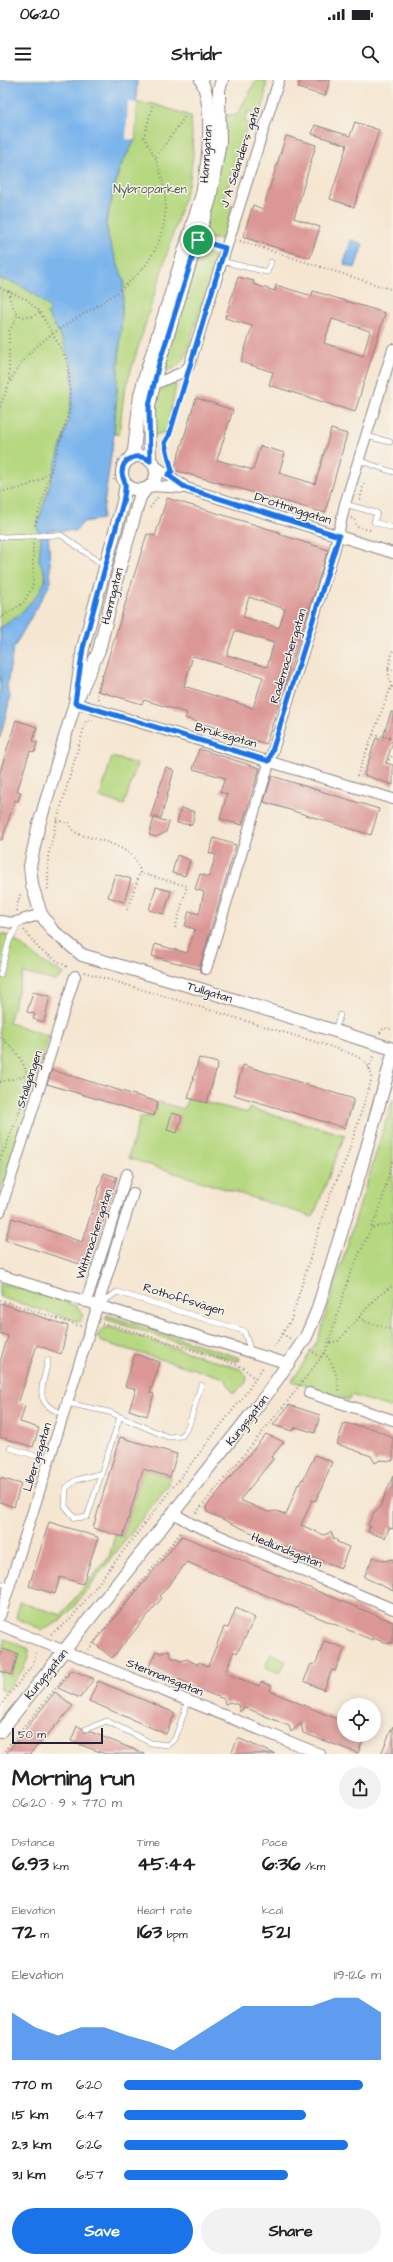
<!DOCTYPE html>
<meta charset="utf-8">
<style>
:root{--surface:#fff;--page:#f2f2f2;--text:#202124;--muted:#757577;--accent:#1a73e8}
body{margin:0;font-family:"Architects Daughter",sans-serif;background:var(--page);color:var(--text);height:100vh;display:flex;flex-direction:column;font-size:15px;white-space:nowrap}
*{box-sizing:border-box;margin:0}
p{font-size:13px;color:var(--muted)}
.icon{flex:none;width:22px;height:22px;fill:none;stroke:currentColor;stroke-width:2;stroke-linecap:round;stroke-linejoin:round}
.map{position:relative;height:1674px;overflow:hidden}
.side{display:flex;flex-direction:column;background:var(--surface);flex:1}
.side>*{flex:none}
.controls{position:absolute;left:337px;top:1618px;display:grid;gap:8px}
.controls a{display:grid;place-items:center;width:44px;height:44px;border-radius:50%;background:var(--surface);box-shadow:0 2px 10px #0003;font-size:20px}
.scale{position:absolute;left:12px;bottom:10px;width:91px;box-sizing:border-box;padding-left:4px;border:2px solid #22223b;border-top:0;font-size:11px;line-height:14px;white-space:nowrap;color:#22223b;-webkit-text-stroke:3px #f7f3e8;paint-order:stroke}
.pin{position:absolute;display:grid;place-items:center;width:34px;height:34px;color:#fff;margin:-17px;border:2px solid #fff;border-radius:50%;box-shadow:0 1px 4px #0007}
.round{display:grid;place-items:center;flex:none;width:42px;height:42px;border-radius:21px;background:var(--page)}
.head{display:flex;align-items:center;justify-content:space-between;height:68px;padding:0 12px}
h1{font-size:22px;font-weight:700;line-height:30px}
.stats{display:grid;grid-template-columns:repeat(3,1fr);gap:6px;height:68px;padding:4px 12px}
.stats div{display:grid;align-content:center}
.stats b{font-size:20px;font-weight:700}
.stats small{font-size:11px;font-weight:400}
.stats p{font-size:11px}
.chart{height:112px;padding:8px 12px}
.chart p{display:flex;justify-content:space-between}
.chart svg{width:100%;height:72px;margin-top:4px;fill:var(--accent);opacity:.7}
.cta{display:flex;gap:8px;margin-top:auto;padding:8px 12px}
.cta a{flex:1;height:46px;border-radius:24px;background:var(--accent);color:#fff;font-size:16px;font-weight:700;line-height:46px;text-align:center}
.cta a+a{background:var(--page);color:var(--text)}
ul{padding:0 12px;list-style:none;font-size:13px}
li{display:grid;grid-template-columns:64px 48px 1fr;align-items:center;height:30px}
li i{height:10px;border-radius:5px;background:var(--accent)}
.status{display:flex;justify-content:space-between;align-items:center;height:28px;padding:0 20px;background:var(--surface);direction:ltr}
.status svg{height:11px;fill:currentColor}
header{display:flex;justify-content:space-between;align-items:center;height:52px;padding:0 12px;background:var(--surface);font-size:18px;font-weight:700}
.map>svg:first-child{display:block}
</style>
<div class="status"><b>06:20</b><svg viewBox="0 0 49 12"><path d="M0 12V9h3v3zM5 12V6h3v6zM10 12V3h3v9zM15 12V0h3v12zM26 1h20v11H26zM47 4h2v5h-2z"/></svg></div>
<header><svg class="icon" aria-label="menu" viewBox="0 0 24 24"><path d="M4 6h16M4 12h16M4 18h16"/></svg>Stridr<svg class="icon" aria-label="search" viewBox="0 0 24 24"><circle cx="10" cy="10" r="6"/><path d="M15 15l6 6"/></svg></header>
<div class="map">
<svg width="393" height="1674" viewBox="0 0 393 1674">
<rect width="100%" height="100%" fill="#f7f3e8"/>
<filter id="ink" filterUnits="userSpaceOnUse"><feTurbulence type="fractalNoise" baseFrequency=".025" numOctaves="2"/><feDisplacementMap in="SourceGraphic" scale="8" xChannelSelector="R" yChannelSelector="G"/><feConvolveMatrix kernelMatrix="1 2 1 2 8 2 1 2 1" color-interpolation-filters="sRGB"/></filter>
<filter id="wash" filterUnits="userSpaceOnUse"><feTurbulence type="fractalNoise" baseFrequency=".012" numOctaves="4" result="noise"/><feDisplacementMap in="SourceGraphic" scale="16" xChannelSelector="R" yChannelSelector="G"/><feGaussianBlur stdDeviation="0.9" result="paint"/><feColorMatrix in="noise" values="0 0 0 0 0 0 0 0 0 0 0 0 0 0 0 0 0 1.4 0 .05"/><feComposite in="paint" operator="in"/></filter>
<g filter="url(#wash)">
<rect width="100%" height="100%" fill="#f5e6d1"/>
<g fill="#b6d880" stroke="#6c7d5e">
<path d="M256,0h11l-5,35 -14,-4 -3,11 3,1 -25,80 10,3 -10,33h-20l22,-124h12z"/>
<path d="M137,23l16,1 38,12 2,38 -3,25 -66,214 -5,41h-5l10,-153 -15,-40 -3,-18 13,-54 16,-29z"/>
<path d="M199,170l17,7 -31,101 -10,10 -13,4z"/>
<path d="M0,196l34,15 18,18 21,43 3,59 -34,116 6,56 -18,27 -30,23z"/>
<path d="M168,303l8,2 -9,46 -14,5c1,-19 -3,-42 15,-53z"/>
<path d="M112,677l25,7 -13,41 -24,-8z"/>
<path d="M0,853l11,4 32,25 21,12 -8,7 -33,-8 -14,50 40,13 -49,159z"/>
<path d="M188,1018l60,15 1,-5 96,27 -32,82 -185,-59 12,-41 14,-1 4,-14 26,7z"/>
<path d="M393,1019v309l-42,-13 -2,5 -57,-19 25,-39z"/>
<path d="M0,1203l37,9 39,14 7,9 -3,7 -80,-25z"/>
<path d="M107,1235l133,43 -1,3h-4l-130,-42z"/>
<path d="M110,1247l130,42 7,7 -1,7 -13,11 -8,-16 -123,-36 -5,-5 6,-9z"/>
<path d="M143,1389l27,8 -1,7 -97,125 -12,12 -17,9 -27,-12 3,-16 42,13 48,-58 6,-22 8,2z"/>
<path d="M5,1559l24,10c1,16 -15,32 -24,43l-5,-5v-16l12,4 6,-21 -15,-5z"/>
<path d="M271,1574l15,7 -6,12 -15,-6z"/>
</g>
<g fill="#7bb5ec" stroke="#4e6c94">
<path d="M0,0h137l-2,60 -16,29 -13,54 3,18 15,40 -10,153 -12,85 -19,3 -7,9 -28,-1 3,52 -38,67 -6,38 3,9 -2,11 -8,31v-110l19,-13 20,-22 6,-12 -1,-10 -5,-11 2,-22 -4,-11c8,-26 15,-51 23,-77 16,-56 22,-85 -13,-136l4,-4c-14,-15 -30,-27 -51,-31z"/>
<path d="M351,160l12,4 -8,24 -11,-4z"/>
</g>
<path fill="#f5e6d1" d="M128,22l9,1 -2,37 -9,-1z"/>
<g id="blocks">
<g fill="#db9795" fill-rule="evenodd">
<path d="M300,0h30l-5,16 -27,-8z"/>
<path d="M355,42l24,8 -25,77 -24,-8 17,-54 -35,-11 3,-9 35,11z"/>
<path d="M286,56l30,9 -22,73 26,9 -10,31 -67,-21 10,-32 10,4z"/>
<path d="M238,197l16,4 -1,3 22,7 1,-6 36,11 1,-5 72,22 -30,99 -86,-27 4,-13 -32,-10 11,-36 -27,-8zM332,239l38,12 -7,25 -39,-13z"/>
<path d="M196,318l37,12 -16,50 36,10 7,-24 25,7 -6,20 36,11 16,-55 16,5 -22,79 -151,-43z"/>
<path d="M167,418l112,34v2l49,16 -62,194 -81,-26 2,-5 -43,-13 -2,4 -44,-13 49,-157 8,2zM249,517l36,12 -6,19 -36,-11zM235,551l39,12 -7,24 -40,-12zM193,576l70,21 -10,31 -69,-22z"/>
<path d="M391,632h2v30l-7,21 7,2v20l-29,-10 12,-37 6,2z"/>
<path d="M16,640l21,7 -4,14 4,1 -2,10 -5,-1 -13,40 4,1 -3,9 -3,-1 -13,40h-2v-68z"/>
<path d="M199,669l61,19 -18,57 -22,-6 7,-25 -7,-2 5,-14 -32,-9z"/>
<path d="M166,687l8,3 -13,48 -10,-2z"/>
<path d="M272,696l107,33 -8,26 -107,-33z"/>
<path d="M181,728l14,4 -3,13 -15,-2z"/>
<path d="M154,738l15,4 -3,10 -10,5 -7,-2z"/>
<path d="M214,758l22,7 -37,124 -47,-13 3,-12 32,9 8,-24 -10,-3 4,-15 10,3 5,-22 -9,-3 5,-15 9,3 7,-22 -7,-2z"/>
<path d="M177,775l13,5 -5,16 -13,-3z"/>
<path d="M115,794l16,5 -7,23 -16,-5z"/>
<path d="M156,807l15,4 -7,23 -15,-4z"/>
<path d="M33,912l17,4 -6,26 -11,-3 2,-5 -8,-2z"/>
<path d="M199,978l19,5 -11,40 -19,-5z"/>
<path d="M243,985l111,34 -9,29 -111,-33z"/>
<path d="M52,990l106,32 -4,14 -107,-32z"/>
<path d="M172,1033l10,3 -5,17 -10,-3z"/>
<path d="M104,1093l13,4 -28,90 -84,-27 7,-22 70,24z"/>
<path d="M0,1223l68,23 -7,28 -24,-9 -19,59 7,2 -5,16 19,6 -6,19 -33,-10v-75l8,-26 -8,-3z"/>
<path d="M135,1274l25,8 -10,31 4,1 -7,22 -18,-6 7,-21 -11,-3z"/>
<path d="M289,1325l31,10 -5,18 -19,-6 -4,4 -19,-6z"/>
<path d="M344,1343l30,6 19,9v23l-13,-1 -5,3 -4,-7 -34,-12z"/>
<path d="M266,1354l18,8 -13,15 2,2 -33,41 28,12 9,-1 9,4 12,-31 1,1 3,-6 1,1 12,-25 17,7 -12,30 -5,9 -3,-1 -11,25 23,10 7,-3 3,7 4,2 -1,1 12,5 -8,21 -80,-31 -54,-25 -1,-5z"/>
<path d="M120,1357l57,17 -7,23 -27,-8 -20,68 -30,-9z"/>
<path d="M393,1396v53l-4,-1 -4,10 -17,-6 2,-6 -2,-1 6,-13h2l4,-5z"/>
<path d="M0,1398l21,6 -7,23 -14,-5z"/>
<path d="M49,1442l49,15 -15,47 -23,-7 -5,17 -26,-8z"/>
<path d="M182,1456l211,86v21l-3,-1 -1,2 -16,-6 -1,2 -185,-78 -27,34 2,2 -50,60 -18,-15z"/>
<path d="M373,1477l11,4 9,-2v32l-29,-14z"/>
<path d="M236,1528l19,10 -18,35 -3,-2 -9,22 34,13 2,-4 11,4 -2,5 69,29 -1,2 6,2v11h21l-7,18 -55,-20 -2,-10 -10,9 -2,-6 -45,-19 -4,5 -2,-7 -8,-3 -5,2 -1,-5 -32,-12v-2l-43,-18 7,-16 5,2 8,-3 2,7 10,4 6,-2 11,6 1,-3 9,4 16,-39 4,1z"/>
<path d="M324,1561l21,7 -10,23 -3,-1 -8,20 -20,-9 7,-17 3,1 3,-4z"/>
<path d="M3,1569l15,5 -6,21 -12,-4v-13z"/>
<path d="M72,1590l22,9 -14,19 -22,-10z"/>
<path d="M98,1601l77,32 -9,21 -77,-33z"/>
<path d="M55,1612l18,14 -43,48h-24z"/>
<path d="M77,1646l5,2 3,5 6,-1 54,22h-40l-34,-13z"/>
<path d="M393,1646v28h-12z"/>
<path d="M238,1658l37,16h-44z"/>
</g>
</g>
</g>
<g filter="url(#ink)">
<use href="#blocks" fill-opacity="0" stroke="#8c8486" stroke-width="1"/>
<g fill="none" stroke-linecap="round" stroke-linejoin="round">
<defs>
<g id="service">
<path d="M221,181l46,11 4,-10"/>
<path d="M366,356l24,6"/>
<path d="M358,380l35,12"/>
<path d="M345,424l32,9 -3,9 19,6"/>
<path d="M0,457l61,-2 44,31"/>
<path d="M0,895l9,-34 11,-20"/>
<path d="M335,950l5,-15"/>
<path d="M99,1225l18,-13 127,39 7,21"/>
<path d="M48,1280c-5,28 -17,43 16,54"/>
<path d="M67,1323l42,9 59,25 14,-1 7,-11 12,-40"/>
<path d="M10,1368l39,12"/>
<path d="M99,1394l-23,6 -10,8 -1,18 10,12 12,-1 33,-100"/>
<path d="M0,1503l9,3"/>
<path d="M86,1649l21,-8 44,22 16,2 8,-6 13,-38"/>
</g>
<g id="minor">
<path d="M155,304l28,-12 6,-6 90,-286"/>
<path d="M154,385l30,21"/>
<path d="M151,406l35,2 207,65"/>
<path d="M75,623l318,96"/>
<path d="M0,841l13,2 28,-9"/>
<path d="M206,889l129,-421 10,-44 48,-155"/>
<path d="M0,1132l75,-236"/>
<path d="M0,1195l289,89"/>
<path d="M86,1222l41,-128"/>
<path d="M309,1313l84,27"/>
<path d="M173,1433l19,11 201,85"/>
<path d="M0,1536l133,-423"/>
<path d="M0,1545l320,129"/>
</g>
<g id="tertiary">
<circle cx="139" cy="393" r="17"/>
<path d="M130,379l4,-8 6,-56 6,-22 56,-179c6,-29 13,-88 -1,-114"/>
<path d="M150,381l-1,-55 9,-39 52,-168 10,-57 -1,-52 3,-10"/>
<path d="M126,404l-3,18 -40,146 -8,55 -37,125 -8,38 2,19 9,29 11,16 30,25 118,34 193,60"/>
<path d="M79,615l20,-45 20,-80 21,-73 6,-8"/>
<path d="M0,1652l267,-338 39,-57 11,-26 44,-142 32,-115"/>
</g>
</defs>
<use href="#service" stroke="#8c8486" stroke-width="6"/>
<use href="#minor" stroke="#8c8486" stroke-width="12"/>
<use href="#tertiary" stroke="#8c8486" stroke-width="14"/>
<g stroke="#8c8486" stroke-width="2" stroke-dasharray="1 3" stroke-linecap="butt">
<path d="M156,77l30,-42"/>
<path d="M240,161l153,49"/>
<path d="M0,208l26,11 14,13 24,42 4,12 2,18 -1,27 -35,117"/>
<path d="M9,211l1,10 8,14"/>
<path d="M9,299v-48l9,-16c9,4 14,2 22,-3"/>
<path d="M0,327c8,-23 18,-45 37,-61 27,-24 63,-38 90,-62 48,-40 48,-97 17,-147l9,-33"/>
<path d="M169,382l-4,-19 4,-7 15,-52"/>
<path d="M114,400l4,-21"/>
<path d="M0,411c17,0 36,-7 49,-19"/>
<path d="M360,420l4,-17"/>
<path d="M150,428l8,-11"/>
<path d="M351,438l3,1 3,8 13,3"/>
<path d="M0,538l23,-15 10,-17v-42"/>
<path d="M388,589l5,1"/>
<path d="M391,607l-3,-18 5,-19"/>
<path d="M98,619l-1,-6 5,-19"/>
<path d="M373,655l20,3"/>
<path d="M389,658l4,6"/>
<path d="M386,683l7,-8"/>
<path d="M357,696l34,-89h2"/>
<path d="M57,740l12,3 4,7 5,4c20,6 60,12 62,39l47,13 -12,43"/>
<path d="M45,811l3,-1v-34l9,-36 29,-99 7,-1"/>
<path d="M127,830l13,-37"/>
<path d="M17,831v-6l4,-13"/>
<path d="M24,850l16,20 29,18"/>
<path d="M84,892l245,74c18,7 45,11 42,35l-24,76 -18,40 -38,123 -17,27"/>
<path d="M380,953l4,-5 9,1"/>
<path d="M0,957c11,8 22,21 26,34 5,19 -18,70 -26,89"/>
<path d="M369,989l5,-15"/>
<path d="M0,1002l26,-6"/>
<path d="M373,1148l20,-5"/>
<path d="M0,1220l81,26"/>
<path d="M359,1237l5,4 29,9"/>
<path d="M102,1244l11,1 111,35 20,8 11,11"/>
<path d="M282,1254l9,5"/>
<path d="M330,1263l8,-2 39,-44 16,-12"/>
<path d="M310,1270l11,7"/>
<path d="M324,1273c11,11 13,25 15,39"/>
<path d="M196,1433l91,-111 39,-51 24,-77 29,-63 14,-52"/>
<path d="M51,1554l18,-13 177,-228 17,-26"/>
<path d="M88,1570l94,-119"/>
<path d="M0,1626l31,-39 6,-16"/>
<path d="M2,1674l71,-87"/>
</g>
<use href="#service" stroke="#fff" stroke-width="5"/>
<use href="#minor" stroke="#fff" stroke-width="10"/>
<use href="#tertiary" stroke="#fff" stroke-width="12"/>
</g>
</g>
<g fill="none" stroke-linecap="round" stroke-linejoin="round" filter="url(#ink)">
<defs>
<path id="route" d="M198,160l27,8 -56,188 -4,7 7,28 -4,4 18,13 153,48 -70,225 -194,-58 8,-55 40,-146c1,-6 3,-14 2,-19 -1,-4 -3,-6 -3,-10 0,-16 17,-20 28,-12l-1,-55 9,-39z"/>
</defs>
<use href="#route" stroke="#fff" stroke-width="8"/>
<use href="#route" stroke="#1a73e8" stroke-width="5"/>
</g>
<g text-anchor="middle" stroke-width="3" stroke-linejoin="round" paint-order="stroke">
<g font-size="12" fill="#22223b" stroke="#f7f3e8">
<text transform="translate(206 74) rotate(-86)" y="4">Hamngatan</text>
<text transform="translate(240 77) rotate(-72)" y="4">J A Selanders gata</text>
<text transform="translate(293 428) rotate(18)" y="4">Drottninggatan</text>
<text transform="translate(112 516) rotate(-76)" y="4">Hamngatan</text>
<text transform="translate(288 576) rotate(-73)" y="4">Rademachergatan</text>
<text transform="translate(226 655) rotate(16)" y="4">Bruksgatan</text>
<text transform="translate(210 912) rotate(17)" y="4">Tullgatan</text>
<text transform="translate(29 999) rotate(-72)" y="4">Stallgången</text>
<text transform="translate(94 1154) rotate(-72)" y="4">Wittmachergatan</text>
<text transform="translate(184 1219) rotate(17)" y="4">Rothoffsvägen</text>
<text transform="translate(247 1340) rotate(-52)" y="4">Kungsgatan</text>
<text transform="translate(37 1377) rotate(-73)" y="4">Libergsgatan</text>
<text transform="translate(287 1470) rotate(22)" y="4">Hedlundsgatan</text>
<text transform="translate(46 1594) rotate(-51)" y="4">Kungsgatan</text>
<text transform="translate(165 1597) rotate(22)" y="4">Stenmansgatan</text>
</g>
<g font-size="12" fill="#4e5950" stroke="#f7f3e8">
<text x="150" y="113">Nybroparken</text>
</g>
</g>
</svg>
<div class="controls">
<a><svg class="icon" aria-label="locate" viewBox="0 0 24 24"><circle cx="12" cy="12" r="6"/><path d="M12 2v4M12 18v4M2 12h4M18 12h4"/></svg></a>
</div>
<div class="scale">50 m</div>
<div class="pin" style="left:198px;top:160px;background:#1e9e55"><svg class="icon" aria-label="arrive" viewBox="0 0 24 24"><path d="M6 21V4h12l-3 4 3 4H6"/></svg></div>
</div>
<section class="side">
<div class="head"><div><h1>Morning run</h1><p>06:20 · 9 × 770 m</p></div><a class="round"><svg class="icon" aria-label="share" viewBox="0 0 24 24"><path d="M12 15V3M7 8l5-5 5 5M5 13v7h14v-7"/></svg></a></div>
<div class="stats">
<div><p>Distance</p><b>6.93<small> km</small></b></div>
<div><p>Time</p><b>45:44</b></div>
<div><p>Pace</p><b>6:36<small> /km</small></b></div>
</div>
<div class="stats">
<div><p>Elevation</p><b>72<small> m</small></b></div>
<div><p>Heart rate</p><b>163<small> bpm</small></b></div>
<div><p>kcal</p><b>521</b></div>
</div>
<div class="chart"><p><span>Elevation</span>119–126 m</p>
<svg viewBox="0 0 160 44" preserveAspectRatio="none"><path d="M0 44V15L10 24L20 29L30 24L40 24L50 29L60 33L70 38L80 29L90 20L100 11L110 11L120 11L130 11L140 6L150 6L160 15V44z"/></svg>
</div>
<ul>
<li><b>770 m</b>6:20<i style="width:93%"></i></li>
<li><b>1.5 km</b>6:47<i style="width:71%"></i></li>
<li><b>2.3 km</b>6:26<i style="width:87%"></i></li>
<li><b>3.1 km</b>6:57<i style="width:64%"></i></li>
</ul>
<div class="cta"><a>Save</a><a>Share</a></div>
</section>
